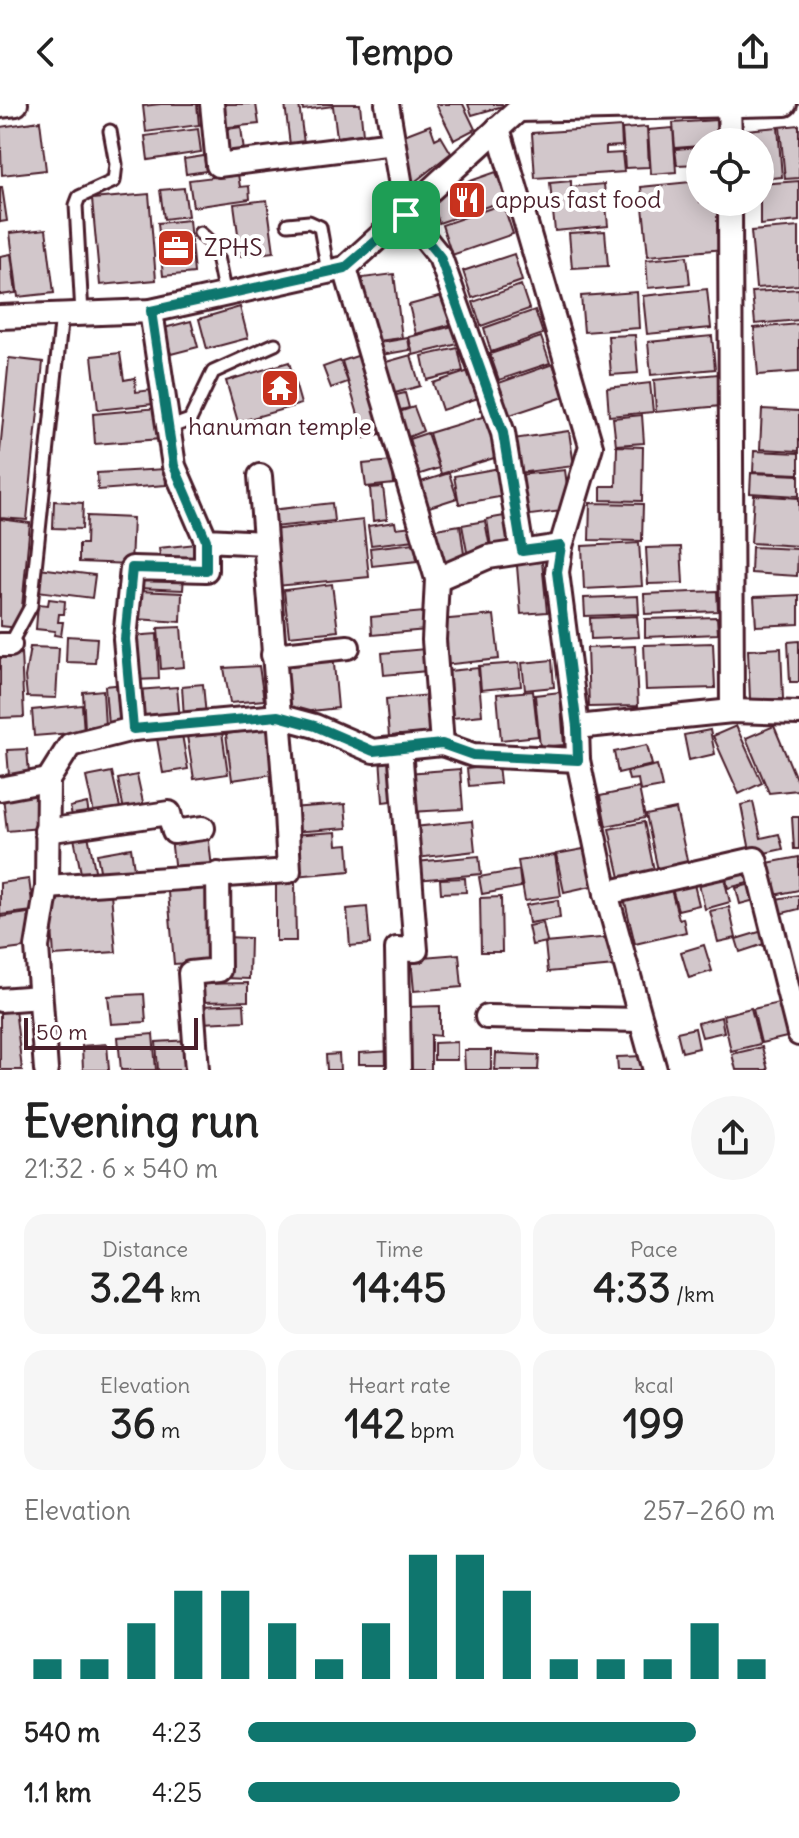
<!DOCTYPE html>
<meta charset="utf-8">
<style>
:root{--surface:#fff;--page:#f6f6f6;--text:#222;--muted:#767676;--accent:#0f766e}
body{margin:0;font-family:Delius,sans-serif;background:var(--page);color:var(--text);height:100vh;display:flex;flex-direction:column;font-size:30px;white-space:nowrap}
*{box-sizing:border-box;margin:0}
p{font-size:26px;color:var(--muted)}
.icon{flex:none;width:44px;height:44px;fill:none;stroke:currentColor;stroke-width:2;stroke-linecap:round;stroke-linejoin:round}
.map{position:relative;height:966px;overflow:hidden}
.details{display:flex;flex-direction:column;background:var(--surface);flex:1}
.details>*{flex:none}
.tools{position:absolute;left:686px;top:24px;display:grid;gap:16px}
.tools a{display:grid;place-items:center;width:88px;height:88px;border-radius:50%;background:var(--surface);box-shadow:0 4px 20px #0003;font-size:40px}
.scale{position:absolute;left:24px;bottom:20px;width:174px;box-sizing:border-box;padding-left:8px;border:4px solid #4a1f2b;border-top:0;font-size:22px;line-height:28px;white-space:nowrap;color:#4a1f2b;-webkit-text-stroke:6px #fff;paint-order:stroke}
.pin{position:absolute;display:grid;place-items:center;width:68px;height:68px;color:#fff;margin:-34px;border-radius:16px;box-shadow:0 4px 12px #0006}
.round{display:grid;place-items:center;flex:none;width:84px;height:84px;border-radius:42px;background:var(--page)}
.head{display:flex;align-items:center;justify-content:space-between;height:136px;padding:0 24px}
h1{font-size:44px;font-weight:700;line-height:60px}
.stats{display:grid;grid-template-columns:repeat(3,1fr);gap:12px;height:136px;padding:8px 24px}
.stats div{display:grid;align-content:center;border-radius:20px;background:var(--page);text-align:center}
.stats b{font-size:40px;font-weight:700}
.stats small{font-size:22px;font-weight:400}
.stats p{font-size:22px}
.chart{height:224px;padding:16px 24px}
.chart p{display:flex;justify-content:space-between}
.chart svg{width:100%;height:144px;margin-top:8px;stroke:var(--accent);stroke-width:6}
ul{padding:0 24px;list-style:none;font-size:26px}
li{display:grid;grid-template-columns:128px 96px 1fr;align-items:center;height:60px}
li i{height:20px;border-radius:10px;background:var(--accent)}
header{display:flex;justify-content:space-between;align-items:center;height:104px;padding:0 24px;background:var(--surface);font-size:36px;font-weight:700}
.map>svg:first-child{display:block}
</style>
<header><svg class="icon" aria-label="back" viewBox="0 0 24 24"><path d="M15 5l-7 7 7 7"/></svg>Tempo<svg class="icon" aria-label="share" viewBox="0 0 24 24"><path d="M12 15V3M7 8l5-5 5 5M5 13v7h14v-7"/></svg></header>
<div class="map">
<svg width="799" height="966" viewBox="0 0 799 966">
<rect width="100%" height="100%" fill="#fff"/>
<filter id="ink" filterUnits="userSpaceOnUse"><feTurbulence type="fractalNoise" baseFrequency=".0125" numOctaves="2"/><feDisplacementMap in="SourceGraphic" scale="16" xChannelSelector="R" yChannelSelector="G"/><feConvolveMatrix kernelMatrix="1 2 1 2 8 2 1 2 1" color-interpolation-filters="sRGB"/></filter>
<g filter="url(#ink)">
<g fill="#d2c7cb" stroke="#4a1f2b" stroke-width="2">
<path d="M161,0h36l2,21 -53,7 -3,-26z"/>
<path d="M216,0h40l3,20 -40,4z"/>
<path d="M285,0h14l6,47 -14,2z"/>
<path d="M302,0h58l3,30 -26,3 -4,-31 -30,4z"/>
<path d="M436,0h27l12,25 -21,11z"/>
<path d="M468,0h34l1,2 -31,9z"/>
<path d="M716,16l1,22h-17v4l-25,2 -2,-25z"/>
<path d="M40,17l6,49 -44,5 -2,-48z"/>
<path d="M430,21l5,14 6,-3 10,17 -44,35 -8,-51z"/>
<path d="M799,21v53l-14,1 -5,-52z"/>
<path d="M241,23l3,25 -20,3 -3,-25z"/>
<path d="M621,23l1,19 -16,1v7l16,-1 2,19 -89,6 -3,-45z"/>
<path d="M647,23l2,40 -24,1 -3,-39z"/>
<path d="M778,23l4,50 -22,2v-37h-13l-1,-12z"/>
<path d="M673,24l3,44 -25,2 -3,-44z"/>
<path d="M198,25l3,23 -53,8 -3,-24z"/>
<path d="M700,43v17l-23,1 -2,-16z"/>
<path d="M204,52l2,15 -20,3 -2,-15z"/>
<path d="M496,68l10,28 -67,23 -9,-28z"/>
<path d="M238,70l2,13 9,-1 1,13 -57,8 -4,-27z"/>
<path d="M571,77v6l33,-3 4,42 -53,5 -5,-48z"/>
<path d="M700,77v21h20l4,47 -76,7 -7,-69z"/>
<path d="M799,77v40l-39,4v-41z"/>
<path d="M0,83h2l5,34 -7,1z"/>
<path d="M184,84l4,28 -24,3 -4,-29z"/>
<path d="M149,90l7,86 -56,5 -8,-86z"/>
<path d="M267,96l7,52 -33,4 -7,-52z"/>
<path d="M503,100l10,30 -61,21 -10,-30z"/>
<path d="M189,116l5,53 -31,3 -5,-53z"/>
<path d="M799,123v58l-43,3 -5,-57z"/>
<path d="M46,125l8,64 -36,4 -8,-64z"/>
<path d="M605,127l3,35 -36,2 -3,-35z"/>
<path d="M11,150l5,39 -16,2v-39z"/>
<path d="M514,150l8,27 -50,17 -9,-27z"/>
<path d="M687,152l3,28 -42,4 -2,-28z"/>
<path d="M394,170l8,64 -32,4 -8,-64z"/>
<path d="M521,181l8,24 -48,17 -8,-24z"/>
<path d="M707,185l4,39 -64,6 -4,-38z"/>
<path d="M799,185v31l-44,4 -3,-32z"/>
<path d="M637,188l2,36 -55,4 -3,-36z"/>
<path d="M446,191l7,29 -37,10 -7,-29z"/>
<path d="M240,203l8,31 -41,11 -8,-30z"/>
<path d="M535,206l8,24 -52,18 -7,-24z"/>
<path d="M191,217l7,26 -27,7 -7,-26z"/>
<path d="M799,220v48l-41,3 -4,-47z"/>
<path d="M457,221l5,18 -49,12 -4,-18z"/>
<path d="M635,231l3,38 -27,2 -3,-39z"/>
<path d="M712,232l3,33 -64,6 -3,-33z"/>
<path d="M541,233l9,26 -51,17 -9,-26z"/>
<path d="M408,234l2,12 -35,6 -2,-12z"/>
<path d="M458,244l5,23 -36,9 -5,-24z"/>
<path d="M120,249l4,27 11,-2 1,14 16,-2 1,14 -55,6 -6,-54z"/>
<path d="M363,250l24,78 -22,6 -23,-77z"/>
<path d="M411,251l9,31 -32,9 -9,-31z"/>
<path d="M9,254l34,4 -16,158 -27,-2v-67z"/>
<path d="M340,257l8,21 -17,6 -8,-21z"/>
<path d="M289,258l12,42 -63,18 -12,-41z"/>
<path d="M553,260l11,33 -57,19 -11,-32z"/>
<path d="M475,265l9,27 -42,14 -9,-27z"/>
<path d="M718,270l3,32 -65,6 -2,-32z"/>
<path d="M650,279l3,29 -44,4 -2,-28z"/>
<path d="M405,289l4,15 -13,3 -4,-15z"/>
<path d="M414,303l9,24 -17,7 -10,-25z"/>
<path d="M158,304l3,31 -66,5 -2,-30z"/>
<path d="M762,305l37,2v40l-39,-2z"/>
<path d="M492,310l12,41 -63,19 -12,-41z"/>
<path d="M642,311l2,28 -28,2 -3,-27z"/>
<path d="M569,327l5,35 -56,7 -5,-34z"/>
<path d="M427,329l12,35 -25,8 -11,-35z"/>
<path d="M617,342l26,1 -1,54 -41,-1v-14h15z"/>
<path d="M754,347l45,2v21l-46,-2z"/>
<path d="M392,357l2,23 -28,3 -3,-23z"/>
<path d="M500,364l5,28 -46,8 -5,-28z"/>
<path d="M165,365l1,16 -68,5 -1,-17z"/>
<path d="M565,366l5,40 -47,6 -4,-41z"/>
<path d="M449,369l8,25 -34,11 -8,-25z"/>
<path d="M751,369l48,2v21l-49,-3z"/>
<path d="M383,383l4,32 -14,2 -3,-33z"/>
<path d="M754,391l45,3v48l-48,-3z"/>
<path d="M54,397l29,2 -1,26 -29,-1z"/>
<path d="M332,399l2,18 -61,6 -2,-17z"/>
<path d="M590,399l53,1 -1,37 -53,-1z"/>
<path d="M510,411l6,35 -24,4 -5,-35z"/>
<path d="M87,412l46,2 -2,46 -52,-2v-18h7z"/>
<path d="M0,415l30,4 -10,105 -20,-2z"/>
<path d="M363,416l6,57 -92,9 -6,-56z"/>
<path d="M485,417l6,32 -23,4 -6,-32z"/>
<path d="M395,418l1,6 17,-2 2,14 -44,5 -3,-19z"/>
<path d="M460,421l5,36 -30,4 -5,-35z"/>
<path d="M415,439l2,18 -45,5 -2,-18z"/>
<path d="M639,439l3,43 -58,3 -2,-43z"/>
<path d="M196,440l1,17 -36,4 -2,-17z"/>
<path d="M681,443l2,36 -35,1 -2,-36z"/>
<path d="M752,443l46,2 -1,27 -46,-3z"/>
<path d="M541,448l6,60 -26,2 -5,-60z"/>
<path d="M39,464l56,7 -3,23 -55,-7z"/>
<path d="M139,468l45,3 -1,15 -45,-2z"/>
<path d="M332,480l6,47 -49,5 -5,-46z"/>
<path d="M138,487l44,2 -1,29 -45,-3z"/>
<path d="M717,487l1,20 -73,3 -1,-20z"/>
<path d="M799,491v29l-43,2 -2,-29z"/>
<path d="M638,492l1,18 -54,2 -1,-18z"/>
<path d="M49,495l16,2 -1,13h-5l-1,8h5l-2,14 -7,-1 1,-4 -19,-2 2,-25 10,1z"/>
<path d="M424,508l2,18 -54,5 -1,-18z"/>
<path d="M494,511l5,44 -56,6 -4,-45z"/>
<path d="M637,512l2,21 -48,2 -1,-21z"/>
<path d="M717,513l1,17 -73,3v-18z"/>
<path d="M181,523l3,40 -23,2 -3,-41z"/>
<path d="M157,530l2,45 -25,1 -3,-44z"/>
<path d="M67,532l30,2 -2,25 -29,-1z"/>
<path d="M799,537v41h-9l-2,-40z"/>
<path d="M713,539l2,45 -69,2 -2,-45z"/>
<path d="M635,542l3,60 -49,1 -2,-59z"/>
<path d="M30,543l29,1 -3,50 -29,-1 -2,-20z"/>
<path d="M781,544l2,51 -33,1 -2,-50z"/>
<path d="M425,545l2,22 -43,4 -2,-22z"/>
<path d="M21,548l3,65 -24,1v-65z"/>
<path d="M333,549l5,55 -54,6 -6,-56z"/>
<path d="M552,556l2,27 -29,3 -3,-27z"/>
<path d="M519,559l2,23 -40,4 -2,-24z"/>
<path d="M259,562l5,34 -34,3 -6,-35z"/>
<path d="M478,564l4,47 -29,3 -4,-47z"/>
<path d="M125,580l3,38 -20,3 -3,-39z"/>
<path d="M203,580l3,32 -22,2 -2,-32z"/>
<path d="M177,583l3,34 -41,3 -2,-34z"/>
<path d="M103,586l2,37 -20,2 -2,-37z"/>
<path d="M533,587l5,45 -37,4 -4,-46z"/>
<path d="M560,588l4,53 -24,2 -5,-52z"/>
<path d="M431,591l4,37 -46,5 -3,-38z"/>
<path d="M82,601l2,27 -50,4 -2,-26z"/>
<path d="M221,621l7,49 -34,5 -8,-49z"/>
<path d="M736,622l26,57 -23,11 -26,-58z"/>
<path d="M774,622l25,60 -1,4 -29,3 -23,-55z"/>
<path d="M275,623l6,46 -49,7 -6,-46z"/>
<path d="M181,625l7,40 -25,4 -7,-40z"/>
<path d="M710,626l5,24 -26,6 -5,-25z"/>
<path d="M647,641l5,20 -34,8 -4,-21z"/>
<path d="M27,645l2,24 -20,2 -2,-25z"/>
<path d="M397,651l3,45 -17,2 -3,-46z"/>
<path d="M498,661l2,18 -31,3 -2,-17z"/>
<path d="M657,661l5,22 -22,4 -2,-12 -9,1 -2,-8z"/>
<path d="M460,665l3,40 -53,3 -3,-39z"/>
<path d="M112,668l9,40 -26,6 -9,-41z"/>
<path d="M137,671l7,32 -20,4 -6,-32z"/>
<path d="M639,684l6,30 -39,8 -6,-30z"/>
<path d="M35,688l5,36 -33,3 -4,-35z"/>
<path d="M753,698l8,36 18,-4 4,15 -32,7 -10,-51z"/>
<path d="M87,699l2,13 -16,4 -3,-13z"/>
<path d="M345,700l2,24 -55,4 -2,-24z"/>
<path d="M676,705l13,60 -30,6 -13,-60z"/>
<path d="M792,713h7v32h-5z"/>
<path d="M472,717l3,30 -58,7 -3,-31z"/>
<path d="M644,718l11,53 -34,7 -12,-53z"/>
<path d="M87,726l9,45 -14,3 -9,-45z"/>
<path d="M336,728l1,13 11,-1 2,27 -55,5 -4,-41z"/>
<path d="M208,729l4,35 -37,4 -4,-34z"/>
<path d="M131,744l4,27 -33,6 -5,-27z"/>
<path d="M589,744l7,37 -32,7 -8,-38z"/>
<path d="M555,751l6,41 -36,5 -7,-40z"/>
<path d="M479,752l2,18 -64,6 -1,-18z"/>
<path d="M799,753v33l-25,5 -7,-32z"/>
<path d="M753,763l3,14 -28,7 -3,-14z"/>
<path d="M519,766l2,17 -39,7 -3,-17z"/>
<path d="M210,773l6,84 -42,3 -7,-84z"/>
<path d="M465,774l1,14 -25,1 -1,-14z"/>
<path d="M724,774l6,24 -25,7 -6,-25z"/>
<path d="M29,775l4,32 -33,4v-32z"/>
<path d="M693,776l6,25 -21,5 -7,-25z"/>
<path d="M276,779h19l1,58h-20z"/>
<path d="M751,780l4,16 -15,4 -4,-16z"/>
<path d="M670,782l9,33 4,-1 3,14 -51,12 -11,-46z"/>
<path d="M111,789l5,59 -62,4 -4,-58z"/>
<path d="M799,791v14l-20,5 -3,-15z"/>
<path d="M501,793l1,55h-21l-1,-54z"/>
<path d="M558,796l2,18 -31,5 -3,-18z"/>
<path d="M367,803l3,37 -20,2 -3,-37z"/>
<path d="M729,803l7,31 -18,4 -8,-31z"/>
<path d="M28,809l4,34 -32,4v-34z"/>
<path d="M543,819l4,19 -15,3 -4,-19z"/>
<path d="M766,826l4,12 -30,10 -4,-13z"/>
<path d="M224,833l26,1 -1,41 -25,-1z"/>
<path d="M611,833l4,29 -67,6 -3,-29z"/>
<path d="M704,841l8,26 -23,7 -8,-26z"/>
<path d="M459,850l3,33 -48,4 -3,-33z"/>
<path d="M248,879v18l-48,1 -1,-18z"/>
<path d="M144,890l2,28 -35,2 -3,-28z"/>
<path d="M783,898l8,34 -30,7 -8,-34z"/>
<path d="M244,900l1,17 -45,2v-17z"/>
<path d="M440,902v30l-9,-1v35h-26v-63z"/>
<path d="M15,904l7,62h-22v-60z"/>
<path d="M751,904l9,36 -29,7 -8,-36z"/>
<path d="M721,913l3,15 -22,5 -4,-14z"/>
<path d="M695,924l4,20 -17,4 -5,-20z"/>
<path d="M153,930l3,36h-35l-3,-33z"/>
<path d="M190,936l2,30h-34l-2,-28z"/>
<path d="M457,938v18h-23v-17z"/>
<path d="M107,940l2,26h-26l-1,-24z"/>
<path d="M762,943l6,23h-32l-4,-16z"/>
<path d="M464,946h27v20h-26z"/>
<path d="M392,947l1,13h-34v-11z"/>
<path d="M496,949l43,2 -1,15h-43z"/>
<path d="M339,950l1,16h-13l-1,-15z"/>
<path d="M644,952l1,14h-27l-1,-13z"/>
</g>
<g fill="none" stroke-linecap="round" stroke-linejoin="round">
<defs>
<g id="service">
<path d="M288,120l21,-2 11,5 8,45"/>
<path d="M200,129l15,14 10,48"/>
<path d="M82,210l-6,-109 3,-8 35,-16 2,-17 -6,-33"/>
<path d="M168,324l22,-8 23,-48 62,-28"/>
<path d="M10,541l21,-39 31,-292"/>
</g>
<g id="minor">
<path d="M212,0l6,61 175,-22"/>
<path d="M387,0l19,111 34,42 63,176 19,118"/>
<path d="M729,0l1,38"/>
<path d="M0,2l16,-2"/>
<path d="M519,6l266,-6"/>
<path d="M498,24l93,318 -30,100 -4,26 20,155 1,33 28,133 49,177"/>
<path d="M730,98l2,509"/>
<path d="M345,164l92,311 -3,61 8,104 31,11 105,5"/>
<path d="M151,207l23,155 32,74 59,3"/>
<path d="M0,213l151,-6 194,-43 180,-164"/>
<path d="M437,475l51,-22 73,-11"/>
<path d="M0,541h10"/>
<path d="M273,551l75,-8"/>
<path d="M577,623l155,-16 67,2"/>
<path d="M133,625l-8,-90 7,-71 74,2v-30"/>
<path d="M0,685l48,-9"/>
<path d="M46,727l123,-18 5,19 29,-4"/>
<path d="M47,783l242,-16 -4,-79 -25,-316"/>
<path d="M606,789l149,-34 44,175"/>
<path d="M0,896l40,-3"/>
<path d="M487,913l154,3"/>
<path d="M46,966l-9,-123 10,-60 1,-107 22,-35 63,-16 145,-13 37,10 58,25 69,-7"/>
<path d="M197,966l-7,-97 29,-3 -1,-96"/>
<path d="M399,966l-2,-121 19,1 -16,-202"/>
</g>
</defs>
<use href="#service" stroke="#4a1f2b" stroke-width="17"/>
<use href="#minor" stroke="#4a1f2b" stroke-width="28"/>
<use href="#service" stroke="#fff" stroke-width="11"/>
<use href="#minor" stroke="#fff" stroke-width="22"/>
</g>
</g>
<g fill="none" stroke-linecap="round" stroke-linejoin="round" filter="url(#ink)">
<defs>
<path id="route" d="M406,111l34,42 63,176 19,118 39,-5 -4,26 20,155 1,33 -105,-5 -31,-11 -69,7 -58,-25 -37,-10 -145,13 -8,-90 7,-71 74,2v-30l-32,-74 -23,-155 194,-43z"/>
</defs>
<use href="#route" stroke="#fff" stroke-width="16"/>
<use href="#route" stroke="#0f766e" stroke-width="10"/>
</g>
<defs>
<symbol id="restaurant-square" viewBox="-11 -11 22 22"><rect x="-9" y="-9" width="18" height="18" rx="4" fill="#c8321e" stroke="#fff"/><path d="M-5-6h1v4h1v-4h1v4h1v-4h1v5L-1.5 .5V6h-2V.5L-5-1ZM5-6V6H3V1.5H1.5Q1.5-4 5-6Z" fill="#fff"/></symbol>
<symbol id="office-square" viewBox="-11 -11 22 22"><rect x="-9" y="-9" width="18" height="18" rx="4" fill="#c8321e" stroke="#fff"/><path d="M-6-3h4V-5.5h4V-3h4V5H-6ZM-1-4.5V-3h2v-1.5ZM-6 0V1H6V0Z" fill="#fff"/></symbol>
<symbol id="temple-square" viewBox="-11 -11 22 22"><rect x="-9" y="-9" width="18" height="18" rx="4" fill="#c8321e" stroke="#fff"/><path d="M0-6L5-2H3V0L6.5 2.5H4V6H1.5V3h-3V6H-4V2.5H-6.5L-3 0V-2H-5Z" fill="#fff"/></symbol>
</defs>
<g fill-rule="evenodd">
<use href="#restaurant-square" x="445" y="74" width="44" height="44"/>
<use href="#office-square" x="154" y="122" width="44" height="44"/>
<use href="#temple-square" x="258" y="262" width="44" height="44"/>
</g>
<g text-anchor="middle" stroke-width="8" stroke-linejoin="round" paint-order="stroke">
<g font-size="24" fill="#4a1f2b" stroke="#fff" text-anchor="start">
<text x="495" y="104">appus fast food</text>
<text x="204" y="152">ZPHS</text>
<text x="280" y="331" text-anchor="middle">hanuman temple</text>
</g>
</g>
</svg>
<div class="tools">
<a><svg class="icon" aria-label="locate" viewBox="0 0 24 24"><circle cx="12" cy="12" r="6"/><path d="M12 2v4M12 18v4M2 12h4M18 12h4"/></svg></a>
</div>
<div class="scale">50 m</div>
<div class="pin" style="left:406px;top:111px;background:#1e9e55"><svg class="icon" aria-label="arrive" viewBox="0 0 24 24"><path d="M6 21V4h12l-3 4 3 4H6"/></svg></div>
</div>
<section class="details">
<div class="head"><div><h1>Evening run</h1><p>21:32 · 6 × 540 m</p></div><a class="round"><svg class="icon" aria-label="share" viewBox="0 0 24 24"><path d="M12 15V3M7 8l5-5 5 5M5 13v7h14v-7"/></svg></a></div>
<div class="stats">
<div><p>Distance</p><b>3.24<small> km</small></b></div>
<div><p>Time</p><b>14:45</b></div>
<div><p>Pace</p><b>4:33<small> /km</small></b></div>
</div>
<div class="stats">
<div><p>Elevation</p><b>36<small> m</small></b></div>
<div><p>Heart rate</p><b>142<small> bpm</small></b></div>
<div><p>kcal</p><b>199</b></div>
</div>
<div class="chart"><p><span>Elevation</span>257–260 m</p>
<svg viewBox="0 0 160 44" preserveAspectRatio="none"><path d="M5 44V38M15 44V38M25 44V27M35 44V17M45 44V17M55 44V27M65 44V38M75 44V27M85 44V6M95 44V6M105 44V17M115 44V38M125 44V38M135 44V38M145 44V27M155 44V38"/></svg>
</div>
<ul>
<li><b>540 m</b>4:23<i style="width:85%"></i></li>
<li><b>1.1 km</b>4:25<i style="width:82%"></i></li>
</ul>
</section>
